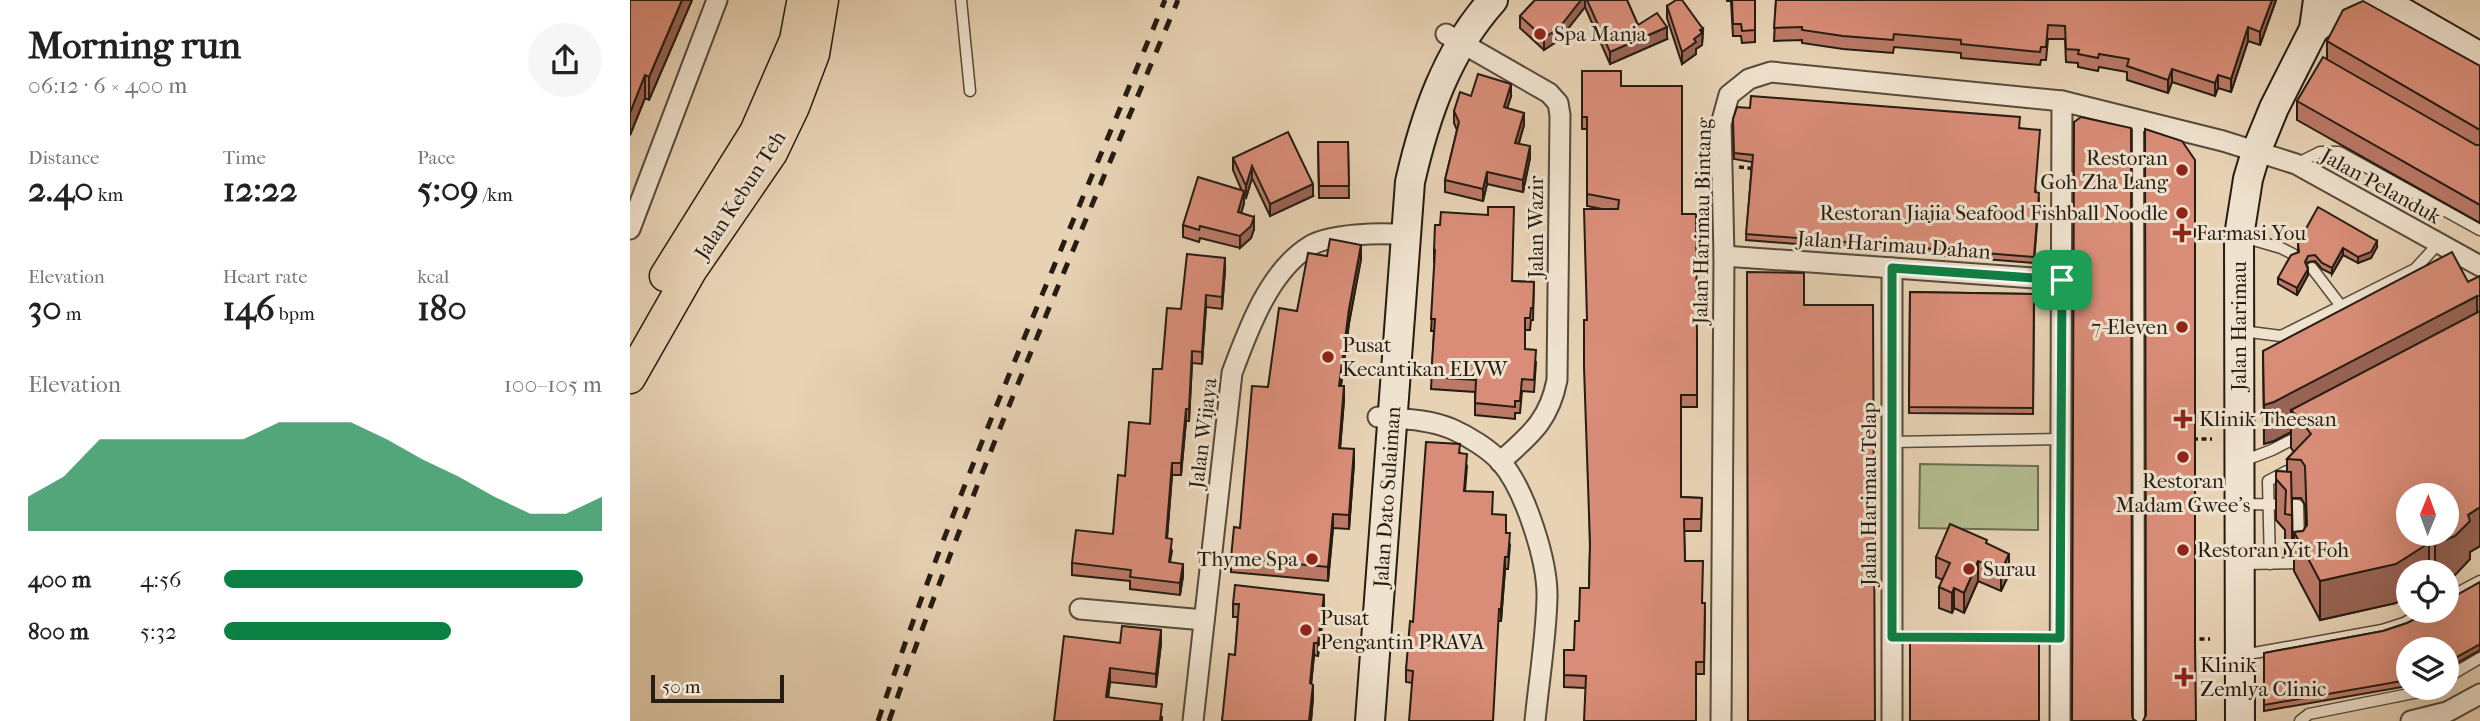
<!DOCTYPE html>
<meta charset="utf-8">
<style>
:root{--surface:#fff;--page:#f6f6f6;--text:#222;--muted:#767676;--accent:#0b8043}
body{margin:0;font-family:"IM FELL French Canon",serif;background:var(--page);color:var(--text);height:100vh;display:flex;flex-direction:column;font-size:26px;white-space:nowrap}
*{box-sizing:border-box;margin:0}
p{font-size:23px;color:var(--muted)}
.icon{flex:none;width:38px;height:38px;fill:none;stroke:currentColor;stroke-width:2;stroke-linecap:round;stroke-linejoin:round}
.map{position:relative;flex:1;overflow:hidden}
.details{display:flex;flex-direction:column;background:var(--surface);width:630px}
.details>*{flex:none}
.needle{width:46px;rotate:1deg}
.buttons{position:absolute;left:1766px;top:483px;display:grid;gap:14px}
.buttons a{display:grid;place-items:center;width:63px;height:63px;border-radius:50%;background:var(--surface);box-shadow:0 7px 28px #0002;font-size:35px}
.scale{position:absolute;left:21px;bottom:18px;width:133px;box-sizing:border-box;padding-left:7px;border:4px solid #251c12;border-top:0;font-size:19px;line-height:24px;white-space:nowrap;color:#251c12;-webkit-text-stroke:5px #efe2ce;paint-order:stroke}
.pin{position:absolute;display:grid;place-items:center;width:60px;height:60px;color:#fff;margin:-30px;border-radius:14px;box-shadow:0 4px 10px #0006}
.round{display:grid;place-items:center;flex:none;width:74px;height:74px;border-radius:37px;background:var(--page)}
.head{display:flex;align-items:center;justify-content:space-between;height:119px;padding:0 28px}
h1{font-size:38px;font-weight:700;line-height:52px}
.metrics{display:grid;grid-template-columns:repeat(3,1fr);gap:10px;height:119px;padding:7px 28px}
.metrics div{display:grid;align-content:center}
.metrics b{font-size:35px;font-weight:700}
.metrics small{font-size:19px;font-weight:400}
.metrics p{font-size:19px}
.chart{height:196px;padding:14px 28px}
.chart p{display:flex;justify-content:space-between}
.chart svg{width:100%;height:126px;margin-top:7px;fill:var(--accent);opacity:.7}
ul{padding:0 28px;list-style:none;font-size:23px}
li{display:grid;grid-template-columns:112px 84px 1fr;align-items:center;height:52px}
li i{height:18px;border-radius:9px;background:var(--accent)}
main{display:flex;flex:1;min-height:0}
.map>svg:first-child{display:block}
</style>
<main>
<section class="details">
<div class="head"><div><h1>Morning run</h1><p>06:12 · 6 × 400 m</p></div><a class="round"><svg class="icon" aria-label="share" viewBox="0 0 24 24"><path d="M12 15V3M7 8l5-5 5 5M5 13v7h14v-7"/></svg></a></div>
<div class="metrics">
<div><p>Distance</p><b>2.40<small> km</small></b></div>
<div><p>Time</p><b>12:22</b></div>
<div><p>Pace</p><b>5:09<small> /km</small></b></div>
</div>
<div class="metrics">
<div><p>Elevation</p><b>30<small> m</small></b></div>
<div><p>Heart rate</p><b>146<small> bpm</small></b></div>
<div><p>kcal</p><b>180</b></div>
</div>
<div class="chart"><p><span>Elevation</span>100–105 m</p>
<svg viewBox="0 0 160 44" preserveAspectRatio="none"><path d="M0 44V32L10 25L20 12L30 12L40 12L50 12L60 12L70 6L80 6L90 6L100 12L110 19L120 25L130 32L140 38L150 38L160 32V44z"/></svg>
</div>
<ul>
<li><b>400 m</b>4:56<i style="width:95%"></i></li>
<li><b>800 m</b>5:32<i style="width:60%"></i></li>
</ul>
</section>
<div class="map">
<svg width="1850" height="721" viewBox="0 0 1850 721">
<rect width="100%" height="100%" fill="#e7d2b4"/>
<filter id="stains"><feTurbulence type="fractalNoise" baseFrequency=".00286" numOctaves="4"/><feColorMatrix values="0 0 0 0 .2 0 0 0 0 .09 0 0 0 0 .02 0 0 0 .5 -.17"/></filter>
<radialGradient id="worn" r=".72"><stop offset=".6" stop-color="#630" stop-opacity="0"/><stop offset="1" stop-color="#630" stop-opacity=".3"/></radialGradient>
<path fill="#b3bd8f" stroke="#6c6c50" stroke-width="2" d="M1290,464l118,2v64l-119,-2z"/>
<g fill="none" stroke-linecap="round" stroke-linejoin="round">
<defs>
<g id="lane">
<path d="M331,0l9,91"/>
<path d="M1508,119l1,602"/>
<path d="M1666,164l24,-12h19l141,78"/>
<path d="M1613,237l38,11 12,6"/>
<path d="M1682,268l29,38"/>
<path d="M1612,331l39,5 134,-67 23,-25"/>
<path d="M1262,442l169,-3"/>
<path d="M1613,461l29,-11 31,-16"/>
<path d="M1613,504l55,1 1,39"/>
<path d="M1613,564l57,-1v-4"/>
<path d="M1640,564l-2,-83 19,-10"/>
<path d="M1816,599l34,-18"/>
<path d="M1262,637l168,1"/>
<path d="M1613,655l139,-25 22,-7 21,-12"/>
<path d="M1816,678l34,-20"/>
<path d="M1670,721l9,-7 115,-23 6,-3"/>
</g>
<g id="street">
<path d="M816,34l103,59 9,10 2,12 -3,265c-8,41 -27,55 -57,82"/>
<path d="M0,229l87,-229"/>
<path d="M1094,256l337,24"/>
<path d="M1262,268v453"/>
<path d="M748,417c25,2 50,2 74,12 16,7 37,20 49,33 24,28 47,99 46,136 -1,41 -8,82 -12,123"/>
<path d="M450,609l124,11"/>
<path d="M563,721l39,-348c16,-43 37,-102 78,-127 19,-12 72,-14 95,-11"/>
<path d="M1091,721l3,-465 -3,-132 8,-29 20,-16 22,-7 291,29 161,40 73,23 184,102"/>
<path d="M1430,721l2,-620"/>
<path d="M1781,721l36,-9 33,-18"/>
</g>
<g id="secondary">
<path d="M1751,0l99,57"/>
<path d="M1684,29l26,-19 19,-10"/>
<path d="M740,721l40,-539c15,-66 37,-131 83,-182"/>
<path d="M1610,721l-1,-485 9,-57 8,-27 18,-44 40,-79 4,-29"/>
</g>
<g id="primary">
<path d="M35,276l90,-144 40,-92 7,-37"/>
<path d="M0,378l61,-107 81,-118 22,-46 20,-53 9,-54"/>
</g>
</defs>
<use href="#lane" stroke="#564a3a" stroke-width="13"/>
<use href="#street" stroke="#564a3a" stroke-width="23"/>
<use href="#secondary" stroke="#251c12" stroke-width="32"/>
<use href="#primary" stroke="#251c12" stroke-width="33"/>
<g stroke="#251c12" stroke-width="3.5" stroke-dasharray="5 3.5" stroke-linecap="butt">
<path d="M1109,167l17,2"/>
<path d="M1563,439h19"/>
<path d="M1561,639h19"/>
</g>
<use href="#lane" stroke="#efe2ce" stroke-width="10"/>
<use href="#street" stroke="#efe2ce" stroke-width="19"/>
<use href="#secondary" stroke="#efe2ce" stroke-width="28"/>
<use href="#primary" stroke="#e7d2b4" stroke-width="30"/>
<g stroke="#251c12" stroke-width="5" stroke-dasharray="12 12" stroke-linecap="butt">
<path d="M248,721c83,-245 189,-482 287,-721"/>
<path d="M259,721c86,-244 189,-482 289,-721"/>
</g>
</g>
<g fill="#bb7967" stroke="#251c12" stroke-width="2">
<path d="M0,0h62l-43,100 -4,-2 -15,37z"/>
<path d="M905,0h92l11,25 29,14 -57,25 -25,-57 -26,33 -15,10 -24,-22v-12z"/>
<path d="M1097,0h28v42l-13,1 -1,-7h-8l-2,-35h-4z"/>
<path d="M1146,0h500l-16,45 -12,-4 -17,51 -13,-4 -3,8 -43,-14 -4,11 -41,-13v-8l-28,-5 -1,4 -20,-4v-4l-12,-1 -1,-23h-17l-2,21h-5l-1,5 -79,-7v-5l-67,-6 -1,6 -50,-4 -41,-6v-3l-28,1z"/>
<path d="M1037,6l36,23 -1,16 -6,4v5l-14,10 -15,-46z"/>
<path d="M1697,41l153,25v157l-183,-103v-19l30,-42z"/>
<path d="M952,71l39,15 61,128 15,134v59h-16v90l21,1 -1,33h-17l1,30 17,42h3l-1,71h-8l-111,14 -21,-1v-37h10l5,-29 10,-33 1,-39 -3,-229 15,-111 -15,-3v-77h-5z"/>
<path d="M841,96h40l-4,12 17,17 -5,18 11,15 -7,34 -36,-8 -4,17 -38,-9v-12l12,-50 -3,-7v-12z"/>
<path d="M1103,119l287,9 16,64 3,7 -5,64 -288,-23 6,-78 -18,-3z"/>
<path d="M688,142h30l1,56h-30z"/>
<path d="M603,158l80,38 -43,20 -18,-38 -6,20 -2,-3v8l-3,10 13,16 -3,9 -11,10 -40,-10 -1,4 -16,-5v-12l59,-34 -9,-21z"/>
<path d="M810,225l72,56 22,1 -1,38h-2l-1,10h-5v19l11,13 -2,30 -12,-1 -2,22h-5v6l-40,-4v-23l-44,-3 3,-58h-3l4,-69h-1v-12z"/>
<path d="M1668,243l79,4 -6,11 -13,5 -15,-8 -11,19 -10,-5 -7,-8 -7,1 -2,3 2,10 -11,20 -19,-11v-6l20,-26z"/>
<path d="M697,256l34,3 -12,64 -8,63 3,14 -4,48 14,15 -5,66 -16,-1 -5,53 -97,-9v-14l9,-30 28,-141 29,-76z"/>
<path d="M595,270l-3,39 -16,-2 -4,57 -10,-1 -3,58h-3l-5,54h-9l-5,63 5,13 -2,11 13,14 -3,19 -50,-6v-8l-58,-6v-12l41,-29 12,-58 25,-52 12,-55 19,-60z"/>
<path d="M1850,276v270l-10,6v7l-15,16 -9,3v-6h-38l-12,31 -76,17 -26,-49v-39l9,-1 3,-4 -1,-22 -4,-7h-9v58l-7,-1v-25l-9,-10v-49l11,1v-13l7,-7 -3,-4v-16l-17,9 -10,3 -1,-93 205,-69z"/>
<path d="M1280,292l124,2 -1,120 -124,-1z"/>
<path d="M830,453l7,13 -2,25 27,23 14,19 4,12 -2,24h-3l-4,52h-2l-87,62 -6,-1v-12l7,-48z"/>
<path d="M1357,544l22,30 -8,17 -23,-10 -14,32 -10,-5 -2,5 -13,-5v-21l4,-7 -7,-3v-20z"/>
<path d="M603,604l91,4 -6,48 -4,-1 -3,29 2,13 -2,24h-89l13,-66 3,-38h-5z"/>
<path d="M1777,623l73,27 -34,19v-20h-38v37l-144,25v-58l119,-22z"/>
<path d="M490,643h41l-5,44 -46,-5 -2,16 54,19v4h-108z"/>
</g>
<g fill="#986354" stroke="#251c12" stroke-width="2">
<path d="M52,0h10l-43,100v-23z"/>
<path d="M951,0h4v7l-26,33 -15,10v-12z"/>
<path d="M1642,0h4l-16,45v-13z"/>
<path d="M1037,27v12l-57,25v-12z"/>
<path d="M1618,27v14l-17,51v-13z"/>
<path d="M1073,29l-1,16 -6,4v5l-14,10v-12z"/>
<path d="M1542,69v13l-4,11v-13z"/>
<path d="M15,75v23l-15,37v-22z"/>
<path d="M1588,75v13l-3,8v-13z"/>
<path d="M881,84v12l-7,23v-12z"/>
<path d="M894,113v12l-9,30v-12z"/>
<path d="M900,146v12l-7,34v-12z"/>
<path d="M622,166v12l-6,20v-12z"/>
<path d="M857,172v12l-4,17v-12z"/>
<path d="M683,184v12l-43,20v-12z"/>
<path d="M614,191v12l-6,21v-12z"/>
<path d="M624,217v12l-3,9 -11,10v-12z"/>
<path d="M1747,241v6l-6,11 -13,5v-6z"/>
<path d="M731,245v14l-12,64 -10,77v-14l10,-77z"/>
<path d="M1713,248v7l-11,19v-6z"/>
<path d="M595,258v12l-3,39v-12z"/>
<path d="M1678,269v6l-11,20v-7z"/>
<path d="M576,295v12l-4,57v-12z"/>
<path d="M1847,296v38l-170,82 -16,-6v22l-17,9 -10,3v-39z"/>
<path d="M562,351v12l-3,58v-12z"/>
<path d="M714,386v14l-5,62v-14z"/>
<path d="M556,409v12l-5,54v-12z"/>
<path d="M724,449v14l-5,66v-14z"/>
<path d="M542,463v12l-6,75v-12z"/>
<path d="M1850,507v39l-10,6v7l-15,16 -9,3v-6h-11v-28l33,-29z"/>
<path d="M703,514v14l-5,53v-14z"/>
<path d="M1799,543v29h-21v23l-12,8 -76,17v-39z"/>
<path d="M1379,554v20l-8,17v-20z"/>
<path d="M875,557v12l-4,52v-12z"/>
<path d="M1348,561v20l-14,32v-20z"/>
<path d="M553,564v12l-3,19v-12z"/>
<path d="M1324,588v20l-2,5v-20z"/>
<path d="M694,595v13l-6,48v-13z"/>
<path d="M531,630v13l-5,44v-13z"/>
<path d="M684,643v12l-4,41v-13z"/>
<path d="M1850,644v6l-34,19v-6z"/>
<path d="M480,668v14l-4,29v-14z"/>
<path d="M683,685v12l-2,24h-2z"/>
</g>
<g fill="#d98d78" stroke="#251c12" stroke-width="2" fill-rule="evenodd">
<path d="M0,0h52l-33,77 -4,-2 -15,38z"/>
<path d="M905,0h46l-22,28 -15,10 -24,-22z"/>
<path d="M957,0h40l11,25 19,-12 10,14 -57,25z"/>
<path d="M1046,0h6l21,29 -3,1 2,3 -8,6 2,3 -14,10 -15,-46z"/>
<path d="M1102,0h23v30l-13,1 -1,-7h-8z"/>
<path d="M1146,0h496l-12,32 -12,-5 -17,52 -13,-4 -3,8 -43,-14 -4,11 -41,-14 2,-7 -30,-5 -1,4 -20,-4 1,-4 -13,-1 -1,-23 -17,-1 -2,22h-5l-1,5 -79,-8v-4l-67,-6 -1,6 -50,-4 -41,-6v-3l-28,1z"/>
<path d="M1733,1l117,65v64l-153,-89 16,-31z"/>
<path d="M1693,57l153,88h4v60l-183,-104z"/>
<path d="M952,71h39v15h61v128h14l1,122v59h-16v102l21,1 -1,21h-17l1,42h18l-1,42h3l-1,59h-8v59h-112l2,-45 -22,-1v-25h10l1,-29h4l1,-33h9l1,-45 -6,-176v-47h3l-3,-111h34l1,-9 -32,-6v-77h-5z"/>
<path d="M848,74l33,10 -7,23 20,6 -9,30 15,3 -7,34 -36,-8 -4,17 -38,-9 14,-58 -5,-11 6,-19 11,4z"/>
<path d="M1121,96l269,21 -1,11 21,2 -5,62 4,1 -5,64 -288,-23 7,-79 -19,-2 -1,-34 4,-12 13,1z"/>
<path d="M1451,117l50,11 1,587 1,4 3,2h-64l2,-599z"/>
<path d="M1515,129l37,12 13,19v483l1,78h-53l3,-6z"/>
<path d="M658,132l25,52 -43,20 -18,-38 -6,20 -13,-28z"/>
<path d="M688,142h30l1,44h-30z"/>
<path d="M568,177l46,14 -6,21 16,5 -3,9 -11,10 -40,-10 -1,4 -16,-5z"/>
<path d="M858,207h26l-2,74 22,1 -1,26h-2l-1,10h-5v31l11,1 -2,30 -12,-1 -2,22h-5v6l-40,-4 1,-23 -45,-3 4,-58h-4l4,-69h-1l1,-25h5l1,-13 47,3z"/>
<path d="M1688,207l59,34 -6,11 -13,5 -15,-9 -11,20 -10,-5 -7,-8 -7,1 -3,6 3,7 -11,19 -19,-10 13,-23 8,-3 -1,-9z"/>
<path d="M700,239l31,6 -12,64 -10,77h5l-5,62 15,1 -5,66 -16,-1 -5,53 -97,-9 3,-31 6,1 12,-142 16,1 11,-79 18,3 11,-58 19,3z"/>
<path d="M1822,252l16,30 12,-6v20h-3l-203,106 -10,3 -1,-54z"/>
<path d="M557,254l38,4 -3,39 -16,-2 -4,57 -10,-1 -3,58h-3l-5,54h-9l-6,75 6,1 -3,23 14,2 -3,19 -50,-6 1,-7 -59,-7 4,-33 37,4 5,-59 7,1 4,-54 21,2 3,-55h9l5,-61 14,1z"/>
<path d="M1117,272l57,1v32h69l2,416h-127z"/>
<path d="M1280,292l124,2 -1,114 -124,-1z"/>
<path d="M1850,311v196l-12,8 2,6 -15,15 -20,8 -6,-1 -33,21 -76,17 -26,-49 9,-1 4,-6 -2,-59 -4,-6 -14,-1 24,-25 -4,-5 4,-7 -4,-6 -10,1 -6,-7zM1778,495h38v39h-38z"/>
<path d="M796,442l34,2 -1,9 8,1 -3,37 29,1 -1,22 14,1v18h4l-2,24h-3l-4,52h-2l-6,112h-84l4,-50 -7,-1 4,-49 3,1z"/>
<path d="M1646,471l15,1 1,43 -7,-1 1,-24 -10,-11z"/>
<path d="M1320,524l37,16 -1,3 23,11 -8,17 -23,-10 -14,32 -10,-5 -2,5 -13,-6 11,-24 -14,-6z"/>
<path d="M1850,582v62l-34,19v-14h-38v31l-144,25v-52l119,-22 24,-8 23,-12h16v-10z"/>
<path d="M605,585l89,10 -6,48h-4l-4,40 3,2 -4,36h-87l7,-67 6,1 4,-51h-6z"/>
<path d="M492,626l39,4 -5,44 -46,-6 -4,29 56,7 -2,17h-106l10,-85 56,7z"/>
<path d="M1280,639h55v3h74v79h-129z"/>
</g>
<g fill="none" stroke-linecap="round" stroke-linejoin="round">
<defs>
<path id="route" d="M1262,268l170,12 -2,358 -168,-1z"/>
</defs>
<use href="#route" stroke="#fff" stroke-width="14"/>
<use href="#route" stroke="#0b8043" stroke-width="9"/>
</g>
<g fill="#8f2418" stroke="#efe2ce" stroke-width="2.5">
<circle cx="910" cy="34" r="7"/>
<circle cx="1552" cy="170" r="7"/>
<circle cx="1552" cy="213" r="7"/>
<path d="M1548.5 222.5h7v7h7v7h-7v7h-7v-7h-7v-7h7z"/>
<circle cx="1552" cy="327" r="7"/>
<circle cx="698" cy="357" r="7"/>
<path d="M1549.5 408.5h7v7h7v7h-7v7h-7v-7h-7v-7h7z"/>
<circle cx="1553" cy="457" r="7"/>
<circle cx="1553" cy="550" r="7"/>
<circle cx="682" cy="559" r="7"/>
<circle cx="1339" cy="569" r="7"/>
<circle cx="676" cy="630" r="7"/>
<path d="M1550.5 666.5h7v7h7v7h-7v7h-7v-7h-7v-7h7z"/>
</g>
<g text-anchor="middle" stroke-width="6" stroke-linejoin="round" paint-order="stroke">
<g font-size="21" fill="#251c12" stroke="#efe2ce" text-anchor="start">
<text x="924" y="41">Spa Manja</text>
<text x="1538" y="165" text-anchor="end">Restoran<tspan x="1538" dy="24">Goh Zha Lang</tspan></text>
<text x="1538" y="220" text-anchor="end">Restoran Jiajia Seafood Fishball Noodle</text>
<text x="1566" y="240">Farmasi You</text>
<text x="1538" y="334" text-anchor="end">7-Eleven</text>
<text x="712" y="352">Pusat<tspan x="712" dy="24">Kecantikan ELVW</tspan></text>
<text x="1569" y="426">Klinik Theesan</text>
<text x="1553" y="488" text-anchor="middle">Restoran<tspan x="1553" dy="24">Madam Gwee's</tspan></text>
<text x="1567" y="557">Restoran Yit Foh</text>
<text x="668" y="566" text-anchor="end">Thyme Spa</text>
<text x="1353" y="576">Surau</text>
<text x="690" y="625">Pusat<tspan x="690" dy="24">Pengantin PRAVA</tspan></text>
<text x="1570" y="672">Klinik<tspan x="1570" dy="24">Zemlya Clinic</tspan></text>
</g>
<g font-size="21" fill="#251c12" stroke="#efe2ce">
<text transform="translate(1751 186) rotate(29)" y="7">Jalan Pelanduk</text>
<text transform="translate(110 195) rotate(-57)" y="7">Jalan Kebun Teh</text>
<text transform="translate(1072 221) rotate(-89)" y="7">Jalan Harimau Bintang</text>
<text transform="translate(906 227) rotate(-90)" y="7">Jalan Wazir</text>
<text transform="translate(1264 245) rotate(4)" y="7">Jalan Harimau Dahan</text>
<text transform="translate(1609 326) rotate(-90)" y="7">Jalan Harimau</text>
<text transform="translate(573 433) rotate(-83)" y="7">Jalan Wijaya</text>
<text transform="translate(1239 494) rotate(-90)" y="7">Jalan Harimau Telap</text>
<text transform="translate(757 497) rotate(-86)" y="7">Jalan Dato Sulaiman</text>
</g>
</g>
<rect width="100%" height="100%" filter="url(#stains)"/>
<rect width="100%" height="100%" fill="url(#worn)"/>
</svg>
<div class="buttons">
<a><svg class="needle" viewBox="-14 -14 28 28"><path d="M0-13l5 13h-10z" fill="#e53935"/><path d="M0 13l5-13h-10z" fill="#767676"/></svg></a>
<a><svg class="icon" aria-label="locate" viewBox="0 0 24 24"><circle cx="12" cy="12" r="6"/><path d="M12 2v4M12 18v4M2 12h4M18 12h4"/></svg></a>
<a><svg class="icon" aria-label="layers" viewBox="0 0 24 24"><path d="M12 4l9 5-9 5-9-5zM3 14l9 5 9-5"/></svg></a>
</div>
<div class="scale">50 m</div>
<div class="pin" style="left:1432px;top:280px;background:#1e9e55"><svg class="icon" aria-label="arrive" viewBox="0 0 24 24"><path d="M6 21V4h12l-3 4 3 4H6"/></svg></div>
</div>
</main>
